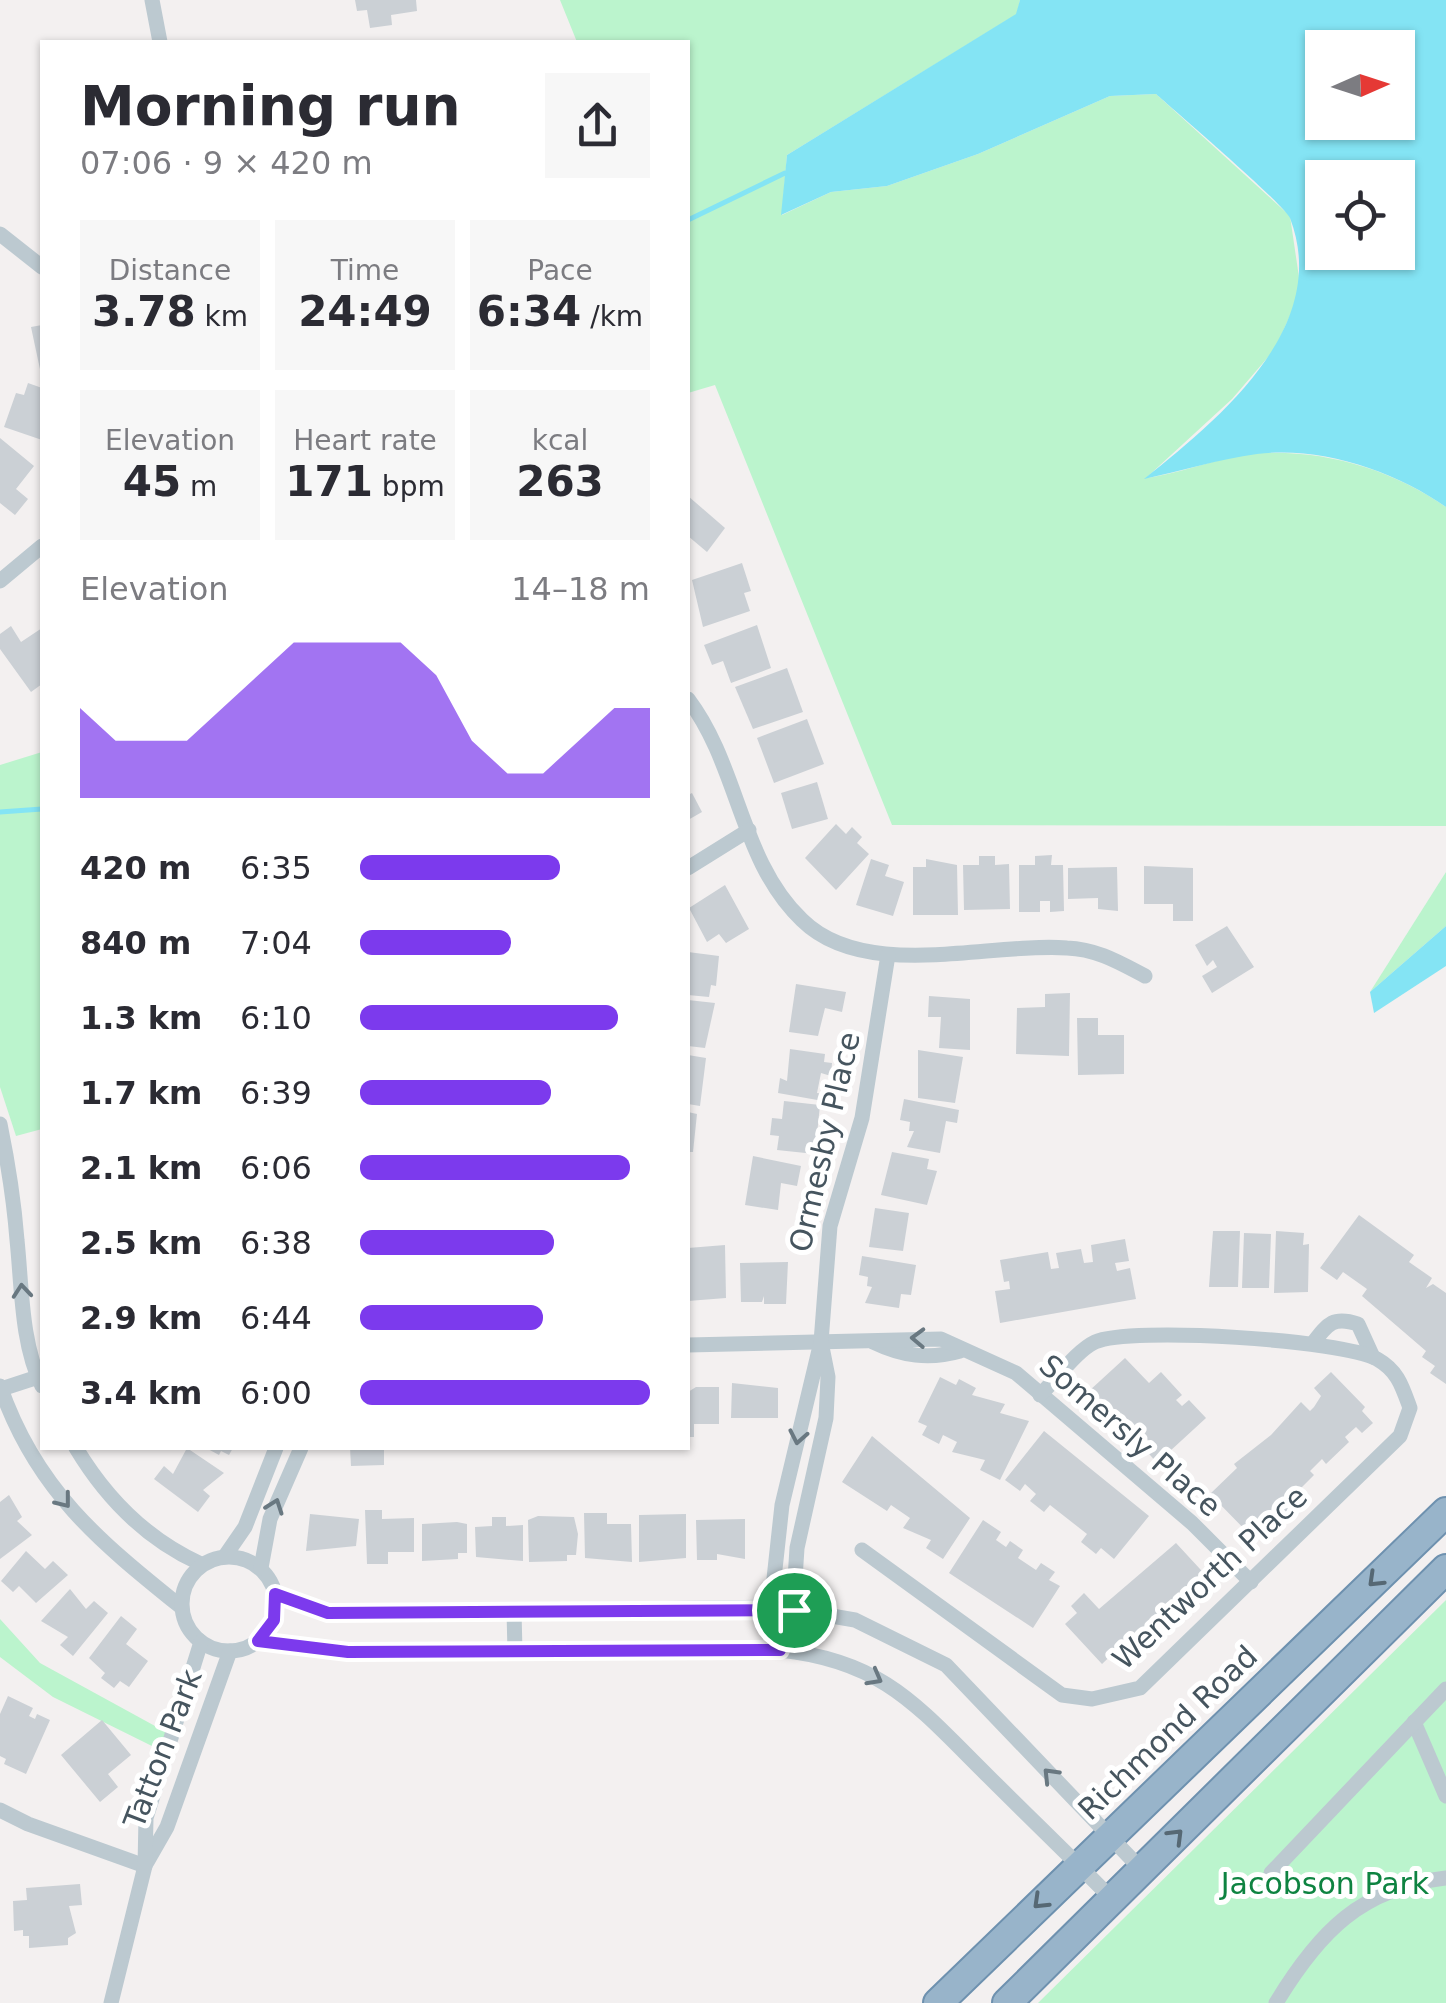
<!DOCTYPE html>
<meta charset="utf-8">
<style>
:root{--surface:#fff;--page:#f7f7f7;--text:#2b2b33;--muted:#7c7c81;--accent:#7c3aed}
body{margin:0;font-family:"DejaVu Sans",sans-serif;background:var(--page);color:var(--text);height:100vh;display:flex;flex-direction:column;font-size:38px;white-space:nowrap}
*{box-sizing:border-box;margin:0}
p{font-size:32px;color:var(--muted)}
.icon{flex:none;width:55px;height:55px;fill:none;stroke:currentColor;stroke-width:2;stroke-linecap:round;stroke-linejoin:round}
.map{position:relative;flex:1;overflow:hidden}
.sheet{position:absolute;left:40px;top:40px;width:650px;height:1410px;display:flex;flex-direction:column;background:var(--surface);border-radius:0px;box-shadow:0 2px 8px #0004}
.sheet>*{flex:none}
.needle{width:65px;rotate:87deg}
.tools{position:absolute;left:1305px;top:30px;display:grid;gap:20px}
.tools a{display:grid;place-items:center;width:110px;height:110px;border-radius:0px;background:var(--surface);box-shadow:0 2px 8px #0004;font-size:50px}
.pin{position:absolute;display:grid;place-items:center;width:85px;height:85px;color:#fff;margin:-42px;border:5px solid #fff;border-radius:50%;box-shadow:0 2px 10px #0007}
.round{display:grid;place-items:center;flex:none;width:105px;height:105px;border-radius:0px;background:var(--page)}
.overview{display:flex;align-items:center;justify-content:space-between;height:170px;padding:0 40px}
h1{font-size:55px;font-weight:800;line-height:75px}
.figures{display:grid;grid-template-columns:repeat(3,1fr);gap:15px;height:170px;padding:10px 40px}
.figures div{display:grid;align-content:center;border-radius:0px;background:var(--page);text-align:center}
.figures b{font-size:42px;font-weight:800}
.figures small{font-size:28px;font-weight:400}
.figures p{font-size:28px}
.chart{height:280px;padding:20px 40px}
.chart p{display:flex;justify-content:space-between}
.chart svg{width:100%;height:180px;margin-top:10px;fill:var(--accent);opacity:.7}
ul{padding:0 40px;list-style:none;font-size:32px}
li{display:grid;grid-template-columns:160px 120px 1fr;align-items:center;height:75px}
li i{height:25px;border-radius:12px;background:var(--accent)}
.map>svg:first-child{display:block}
</style>
<div class="map">
<svg width="1446" height="2003" viewBox="0 0 1446 2003">
<rect width="100%" height="100%" fill="#f3f0f0"/>
<g fill="#bbf4cd">
<path d="M560,0h460l-3,14 -230,141 -5,60 49,-23 56,-6 91,-32 132,-58 46,-2 134,122 11,75 -26,58 -43,50 -86,79c38,-5 77,-23 115,-25 66,-3 132,17 185,54v319l-554,-1 -177,-440 -27,8v-351h-111z"/>
<path d="M42,752v377l-26,7 -16,-49v-322z"/>
<path d="M1446,872v54l-76,66z"/>
<path d="M1446,1600v403h-408z"/>
<path d="M0,1619l40,44 126,69 -6,18 -107,-53 -53,-40z"/>
</g>
<g fill="#84e4f4" fill-rule="evenodd">
<path d="M1020,0h426v507c-51,-36 -125,-61 -189,-53 -38,5 -76,17 -113,25 75,-60 188,-152 146,-261 -6,-14 -114,-106 -134,-124l-46,2 -132,58 -91,32 -56,6 -50,23 6,-60 229,-141zM1322,48h76v74h-76zM1322,178h76v74h-76z"/>
<path d="M1446,926v40l-72,47 -4,-21z"/>
</g>
<g fill="none" stroke-linecap="round" stroke-linejoin="round">
<g stroke="#84e4f4" stroke-width="5">
<path d="M688,220l97,-47"/>
<path d="M0,812l42,-3"/>
</g>
</g>
<g fill="#cbd0d5">
<path d="M355,0h61l1,11 -26,4 1,10 -22,3 -3,-18 -10,1z"/>
<path d="M42,325v49h-1l-10,-47z"/>
<path d="M28,383l14,5v52l-38,-13 12,-34 8,2z"/>
<path d="M0,438l34,28 -18,23 12,10 -13,16 -15,-12z"/>
<path d="M688,496l37,32 -18,24 -19,-16z"/>
<path d="M742,563l9,28 -7,2 6,18 -47,16 -11,-47z"/>
<path d="M757,625l14,43 -40,15 -8,-22 -11,4 -8,-20z"/>
<path d="M11,626l10,16 21,-14v56l-11,8 -31,-43v-15z"/>
<path d="M787,668l16,44 -50,17 -18,-42z"/>
<path d="M807,719l17,45 -50,19 -17,-45z"/>
<path d="M817,782l11,37 -36,10 -11,-36z"/>
<path d="M692,793l10,19 -14,8v-25z"/>
<path d="M836,824l10,10 6,-7 10,10 -5,6 12,11 -33,36 -31,-32z"/>
<path d="M1052,855l-1,10h12l1,46 -14,1v-11h-10v11h-21v-47h16v-9z"/>
<path d="M979,856h16v9l14,-1 1,45 -46,1 -1,-45h16z"/>
<path d="M871,859l18,6 -4,11 19,6 -11,34 -37,-11z"/>
<path d="M926,859l31,6 1,50h-45v-48h13z"/>
<path d="M1144,866l49,2v53h-20v-17h-29z"/>
<path d="M1117,867l1,44 -20,-2v-11l-30,1v-31z"/>
<path d="M725,885l24,44 -23,14 -7,-9 -12,8 -18,-34z"/>
<path d="M1227,926l27,41 -42,26 -10,-17 15,-9 -4,-7 -6,6 -12,-21z"/>
<path d="M688,952l31,4 -3,30 -5,-1 -2,12 -21,-2z"/>
<path d="M796,984l50,8 -4,20 -17,-4 -7,28 -29,-4z"/>
<path d="M1070,993l-1,63 -53,-2 1,-46 28,-1v-13z"/>
<path d="M929,996l41,3v51l-31,-2 2,-31h-13z"/>
<path d="M688,1000l27,3 -10,45 -17,-2z"/>
<path d="M1077,1018h21v17h26v39l-46,1z"/>
<path d="M790,1049l35,5 -1,8 8,1 -1,13 -10,-3 -4,20 7,1 -1,7 -45,-8 2,-15 7,3z"/>
<path d="M918,1050l45,7 -8,46 -37,-5z"/>
<path d="M688,1055l18,3 -6,48 -12,-2z"/>
<path d="M904,1099l55,11 -2,13 -11,-2 -6,32 -33,-6 7,-16h-5l1,-9 -10,-2z"/>
<path d="M784,1101l36,4 -5,49 -38,-4 2,-14 -9,-1 2,-17 10,1z"/>
<path d="M688,1112l9,2 -4,38h-5z"/>
<path d="M892,1152l37,7 -2,10 10,2 -10,34 -46,-10z"/>
<path d="M753,1156l48,10 -4,20 -16,-3 -3,27 -33,-5z"/>
<path d="M875,1208l34,5 -6,38 -34,-4z"/>
<path d="M1359,1215l55,40 -5,7 23,16 -6,10 7,-4 13,9v91l-16,-11 5,-7 -13,-9 4,-6 -64,-55 5,-7 -24,-17 -6,8 -17,-12z"/>
<path d="M1213,1231h27l-2,56h-29z"/>
<path d="M1276,1231l28,2 -1,12 6,-1 -1,48 -34,1z"/>
<path d="M1244,1233l27,1 -2,54h-27z"/>
<path d="M1125,1239l4,22 -14,2 2,8 13,-3 6,31 -136,24 -5,-32 15,-2 -1,-8 -5,1 -4,-22 48,-8 3,17 8,-1 -3,-15 25,-4 3,14 9,-1 -2,-17z"/>
<path d="M725,1245l1,53 -38,3v-53z"/>
<path d="M862,1256l54,9 -5,30 -10,-1 -2,14 -34,-5 7,-16 -5,-1 1,-9 -9,-2z"/>
<path d="M788,1262l-2,42h-22v-8l-2,6h-21l-1,-39z"/>
<path d="M1125,1358l24,25 12,-11 21,23 -6,5 6,6 7,-6 17,18 -49,45 -14,-16 6,-6 -9,-9 -2,2 -31,-32 -5,4 -13,-15z"/>
<path d="M1331,1372l34,35 -3,4 11,12 -11,10 -6,-6 -11,10 4,5 -23,22 -4,-5 -12,12 4,4 -14,14 5,5 -24,23 -6,-6 -8,8 5,5 -17,16 -45,-46 27,-26 -3,-4 37,-29 30,-33 9,9 4,-4 7,-11 -7,-8z"/>
<path d="M940,1377l16,8 3,-6 17,9 -4,7 33,9 -5,9 29,8 -29,59 -20,-10 5,-10 -33,-8 5,-10 -14,-7 -4,9 -17,-9 5,-9 -9,-4z"/>
<path d="M732,1383l46,5v30h-47z"/>
<path d="M696,1387h23v37h-25v13h-6v-45z"/>
<path d="M1044,1431l105,85 -35,43 -13,-11 -5,6 -15,-12 6,-8 -37,-29 -6,7 -14,-11 6,-7 -11,-10 -5,7 -15,-11z"/>
<path d="M872,1436l98,82 -27,41 -17,-11 5,-8 -28,-12 7,-10 -19,-13 -4,6 -45,-29z"/>
<path d="M187,1448l37,25 -21,17 7,6 -12,16 -44,-33 10,-13 9,8z"/>
<path d="M206,1448h27l-4,7 -8,-4 -2,4z"/>
<path d="M350,1448h34v17l-33,1z"/>
<path d="M9,1495l13,22 -5,4 15,14 -32,24v-57z"/>
<path d="M365,1510h17v9l32,-1v34h-26v12h-21z"/>
<path d="M584,1513h23v11h24l1,38 -47,-4z"/>
<path d="M310,1514l49,5 -3,27 -50,5z"/>
<path d="M686,1514v44l-47,4v-47z"/>
<path d="M538,1516l36,1 4,17 -2,21h-9v6l-38,1 -1,-42z"/>
<path d="M492,1517h14v9l17,-1v36l-47,-4 -1,-30 17,-1z"/>
<path d="M745,1519v40l-28,-5v6h-20l-1,-40z"/>
<path d="M983,1520l18,12 -5,8 10,7 4,-6 13,9 -5,8 18,12 5,-7 14,9 -6,8 11,6 -27,42 -84,-55z"/>
<path d="M457,1522l10,2v29h-9v6l-36,2v-37z"/>
<path d="M1176,1543l36,39 -75,69 -10,-11 -25,24 -37,-40 12,-11 -6,-7 13,-13 15,16z"/>
<path d="M26,1551l19,18 8,-8 15,14 -32,28 -17,-17 -6,6 -12,-11z"/>
<path d="M70,1589l16,20 8,-8 14,12 -35,43 -13,-11 8,-8 -27,-16z"/>
<path d="M121,1616l16,13 -11,15 22,17 -19,26 -9,-6 -6,7 -13,-10 4,-5 -16,-15z"/>
<path d="M8,1696l25,12 -4,8 6,3 2,-5 13,6 -24,54 -22,-10 2,-5 -6,-3v-42z"/>
<path d="M102,1720l29,35 -23,19 10,13 -18,15 -39,-47z"/>
<path d="M80,1884l2,21 -13,1 7,27 -8,5v7l-39,3v-12h-6v-6l-9,1 -1,-30 14,-1 -1,-12z"/>
</g>
<g fill="none" stroke-linecap="round" stroke-linejoin="round">
<defs>
<g id="trunk">
<path d="M938,2003l508,-491"/>
<path d="M1007,2003l439,-434"/>
</g>
</defs>
<use href="#trunk" stroke="#6e91af" stroke-width="32"/>
<g stroke="#bcc9d0" stroke-width="15">
<path d="M152,0l8,42"/>
<path d="M0,234l42,33"/>
<path d="M0,581l42,-35"/>
<path d="M688,699c51,67 52,162 114,221 63,62 187,22 265,28 30,1 53,15 78,28"/>
<path d="M688,868l61,-38"/>
<path d="M0,1124c8,39 14,77 17,116 5,48 4,103 25,146"/>
<path d="M873,1342c29,14 56,18 87,9"/>
<path d="M1313,1343c15,-20 21,-27 45,-19l15,33"/>
<path d="M688,1345l253,-6 75,34 176,150 59,59"/>
<path d="M0,1386c36,104 99,155 181,221"/>
<path d="M1,1389l37,-12"/>
<path d="M76,1448c30,50 72,92 125,116"/>
<path d="M862,1550l200,145 30,4 48,-11 260,-252 10,-28c-8,-22 -12,-37 -33,-49 -34,-19 -247,-33 -282,-17 -19,9 -39,38 -55,53"/>
<path d="M225,1556l20,-29 31,-79"/>
<circle cx="229" cy="1604" r="47"/>
<path d="M261,1568l9,-49 31,-71"/>
<path d="M275,1594l53,19 451,-6 76,13 91,45 196,205"/>
<path d="M514,1611l1,41"/>
<path d="M258,1641l90,11 432,-2c104,11 138,57 208,126 42,42 84,82 125,124"/>
<path d="M779,1647l-8,-41 11,-101 38,-159"/>
<path d="M780,1650l13,-40 4,-62 29,-130 2,-41 -7,-35 9,-116 32,-108 26,-163"/>
<path d="M1414,1722l32,74"/>
<path d="M0,1810l28,14 117,42"/>
<path d="M147,1862l20,-35 63,-176"/>
<path d="M1271,1873l175,-184"/>
<path d="M111,2003l34,-137 1,-48 55,-176"/>
<path d="M1276,2003c43,-71 85,-115 170,-125"/>
</g>
<use href="#trunk" stroke="#98b4ca" stroke-width="28"/>
</g>
<defs><path id="oneway-chevron" d="M-2-3.5L2.5 0L-2 3.5" fill="none" stroke-width="1.6" stroke-linecap="round" stroke-linejoin="round" transform="scale(2.5)"/></defs>
<g stroke="#697881">
<use href="#oneway-chevron" transform="translate(22 1291) rotate(-95)"/>
<use href="#oneway-chevron" transform="translate(918 1338) rotate(-178)"/>
<use href="#oneway-chevron" transform="translate(798 1437) rotate(101)"/>
<use href="#oneway-chevron" transform="translate(64 1501) rotate(52)"/>
<use href="#oneway-chevron" transform="translate(275 1506) rotate(-70)"/>
<use href="#oneway-chevron" transform="translate(875 1678) rotate(29)"/>
<use href="#oneway-chevron" transform="translate(1050 1775) rotate(-134)"/>
</g>
<g stroke="#566874">
<use href="#oneway-chevron" transform="translate(1375 1580) rotate(136)"/>
<use href="#oneway-chevron" transform="translate(1176 1836) rotate(-45)"/>
<use href="#oneway-chevron" transform="translate(1040 1902) rotate(136)"/>
</g>
<g fill="none" stroke-linecap="round" stroke-linejoin="round">
<defs>
<path id="route" d="M275,1594l53,19 466,-3 -14,40 -432,2 -90,-11 16,-21z"/>
</defs>
<use href="#route" stroke="#fff" stroke-width="20"/>
<use href="#route" stroke="#7c3aed" stroke-width="12"/>
</g>
<g text-anchor="middle" stroke-width="10" stroke-linejoin="round" paint-order="stroke">
<g font-size="30" fill="#46555f" stroke="#fff">
<text transform="translate(825 1142) rotate(-77)" y="10">Ormesby Place</text>
<text transform="translate(1130 1436) rotate(41)" y="10">Somersly Place</text>
<text transform="translate(1210 1578) rotate(-43)" y="10">Wentworth Place</text>
<text transform="translate(1168 1733) rotate(-44)" y="10">Richmond Road</text>
<text transform="translate(163 1749) rotate(-69)" y="10">Tatton Park</text>
</g>
<g font-size="30" fill="#0e8341" stroke="#fff">
<text x="1325" y="1894">Jacobson Park</text>
</g>
</g>
</svg>
<div class="tools">
<a><svg class="needle" viewBox="-14 -14 28 28"><path d="M0-13l5 13h-10z" fill="#e53935"/><path d="M0 13l5-13h-10z" fill="#7c7c81"/></svg></a>
<a><svg class="icon" aria-label="locate" viewBox="0 0 24 24"><circle cx="12" cy="12" r="6"/><path d="M12 2v4M12 18v4M2 12h4M18 12h4"/></svg></a>
</div>
<div class="pin" style="left:794px;top:1610px;background:#1e9e55"><svg class="icon" aria-label="arrive" viewBox="0 0 24 24"><path d="M6 21V4h12l-3 4 3 4H6"/></svg></div>
<section class="sheet">
<div class="overview"><div><h1>Morning run</h1><p>07:06 · 9 × 420 m</p></div><a class="round"><svg class="icon" aria-label="share" viewBox="0 0 24 24"><path d="M12 15V3M7 8l5-5 5 5M5 13v7h14v-7"/></svg></a></div>
<div class="figures">
<div><p>Distance</p><b>3.78<small> km</small></b></div>
<div><p>Time</p><b>24:49</b></div>
<div><p>Pace</p><b>6:34<small> /km</small></b></div>
</div>
<div class="figures">
<div><p>Elevation</p><b>45<small> m</small></b></div>
<div><p>Heart rate</p><b>171<small> bpm</small></b></div>
<div><p>kcal</p><b>263</b></div>
</div>
<div class="chart"><p><span>Elevation</span>14–18 m</p>
<svg viewBox="0 0 160 44" preserveAspectRatio="none"><path d="M0 44V22L10 30L20 30L30 30L40 22L50 14L60 6L70 6L80 6L90 6L100 14L110 30L120 38L130 38L140 30L150 22L160 22V44z"/></svg>
</div>
<ul>
<li><b>420 m</b>6:35<i style="width:69%"></i></li>
<li><b>840 m</b>7:04<i style="width:52%"></i></li>
<li><b>1.3 km</b>6:10<i style="width:89%"></i></li>
<li><b>1.7 km</b>6:39<i style="width:66%"></i></li>
<li><b>2.1 km</b>6:06<i style="width:93%"></i></li>
<li><b>2.5 km</b>6:38<i style="width:67%"></i></li>
<li><b>2.9 km</b>6:44<i style="width:63%"></i></li>
<li><b>3.4 km</b>6:00<i style="width:100%"></i></li>
</ul>
</section>
</div>
